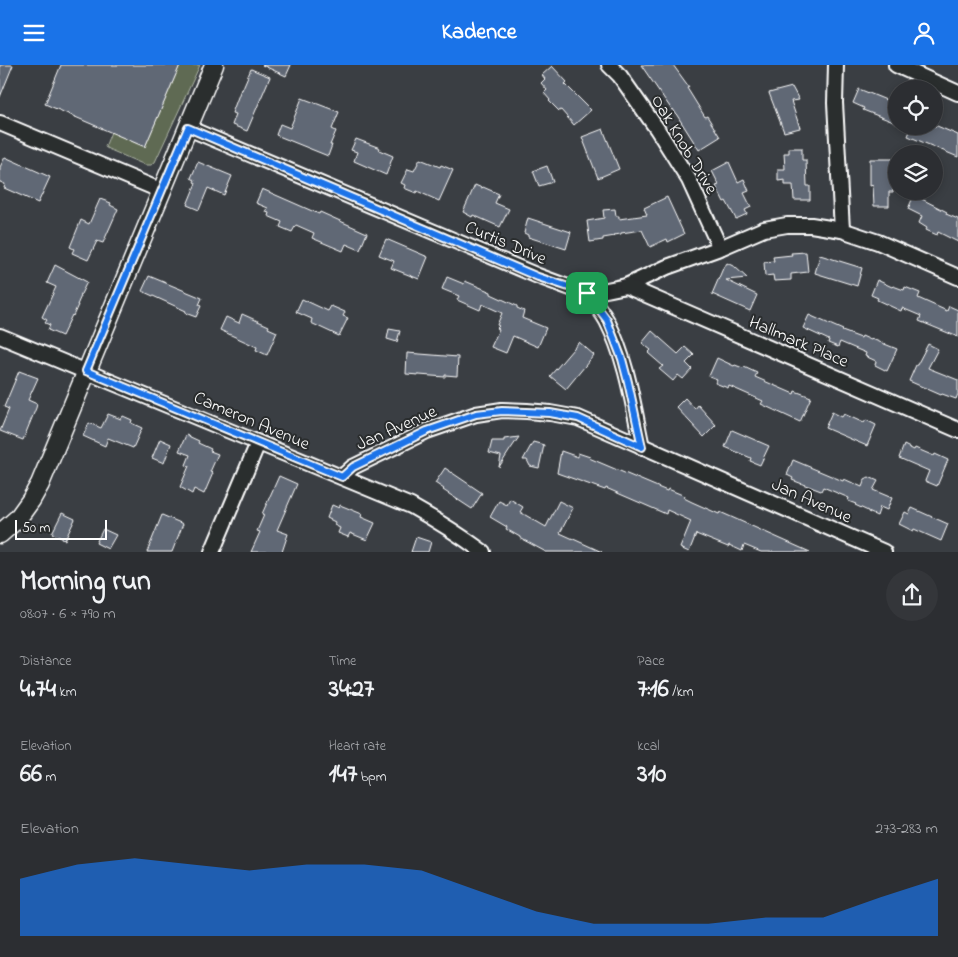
<!DOCTYPE html>
<meta charset="utf-8">
<style>
:root{--surface:#2c2e32;--page:#34363a;--text:#f1f3f6;--muted:#a6a8ac;--line:#484a4d;--accent:#1a73e8}
body{margin:0;font-family:"Indie Flower",sans-serif;background:var(--page);color:var(--text);height:100vh;display:flex;flex-direction:column;font-size:19px;white-space:nowrap}
*{box-sizing:border-box;margin:0}
p{font-size:16px;color:var(--muted)}
.icon{flex:none;width:28px;height:28px;fill:none;stroke:currentColor;stroke-width:2;stroke-linecap:round;stroke-linejoin:round}
.map{position:relative;height:487px;overflow:hidden}
.drawer{display:flex;flex-direction:column;background:var(--surface);flex:1}
.drawer>*{flex:none}
.buttons{position:absolute;left:888px;top:15px;display:grid;gap:10px}
.buttons a{display:grid;place-items:center;width:55px;height:55px;border-radius:50%;background:var(--surface);box-shadow:0 2px 8px #0003,0 0 0 1px var(--line);font-size:25px}
.scale{position:absolute;left:15px;bottom:12px;width:92px;box-sizing:border-box;padding-left:5px;border:2px solid #fff;border-top:0;font-size:14px;line-height:18px;white-space:nowrap;color:#fff;-webkit-text-stroke:4px #2a2d2e;paint-order:stroke}
.pin{position:absolute;display:grid;place-items:center;width:42px;height:42px;color:#fff;margin:-21px;border-radius:10px;box-shadow:0 2px 8px #0006}
.round{display:grid;place-items:center;flex:none;width:52px;height:52px;border-radius:26px;background:var(--page)}
.headline{display:flex;align-items:center;justify-content:space-between;height:85px;padding:0 20px}
h1{font-size:28px;font-weight:800;line-height:38px}
.figures{display:grid;grid-template-columns:repeat(3,1fr);gap:8px;height:85px;padding:5px 20px}
.figures div{display:grid;align-content:center}
.figures b{font-size:25px;font-weight:800}
.figures small{font-size:14px;font-weight:400}
.figures p{font-size:14px}
.chart{height:140px;padding:10px 20px}
.chart p{display:flex;justify-content:space-between}
.chart svg{width:100%;height:90px;margin-top:5px;fill:var(--accent);opacity:.7}
header{display:flex;justify-content:space-between;align-items:center;height:65px;padding:0 20px;background:var(--accent);color:#fff;font-size:22px;font-weight:800}
.map>svg:first-child{display:block}
</style>
<header><svg class="icon" aria-label="menu" viewBox="0 0 24 24"><path d="M4 6h16M4 12h16M4 18h16"/></svg>Kadence<svg class="icon" aria-label="person" viewBox="0 0 24 24"><circle cx="12" cy="8" r="4"/><path d="M4 21q1-7 8-7t8 7"/></svg></header>
<div class="map">
<svg width="958" height="487" viewBox="0 0 958 487">
<rect width="100%" height="100%" fill="#3a3e43"/>
<filter id="ink" filterUnits="userSpaceOnUse"><feTurbulence type="fractalNoise" baseFrequency=".02" numOctaves="2"/><feDisplacementMap in="SourceGraphic" scale="10" xChannelSelector="R" yChannelSelector="G"/><feConvolveMatrix kernelMatrix="1 2 1 2 8 2 1 2 1" color-interpolation-filters="sRGB"/></filter>
<g filter="url(#ink)">
<path fill="#5f6b52" stroke="#afb5a8" d="M180,0h20l-45,97 -4,3h-6l-37,-16 -3,-2 6,-15 34,15z"/>
<g fill="#606775" stroke="#fff">
<path d="M0,0h13l-13,32z"/>
<path d="M61,0h119l-35,82 -100,-43z"/>
<path d="M262,0h29l-5,11z"/>
<path d="M641,0h32l16,22 -2,1 18,29 2,-1 13,21 -21,13 -26,-41 -1,1z"/>
<path d="M552,1l15,16 -2,2 26,26 -17,15 -13,-15 -2,1 -10,-10 1,-1 -6,-7 3,-3 -6,-7 4,-4 -3,-4z"/>
<path d="M251,4l19,8 -23,54 -15,-6 4,-11 -4,-1 9,-24 1,1z"/>
<path d="M792,22l7,13 -8,1 9,27 -16,4 -15,-39z"/>
<path d="M859,24l37,15v19l-33,-13 1,-2 -11,-5z"/>
<path d="M302,33l37,14 -7,17 4,2 -6,14h2l-4,11 -52,-21 4,-11 10,4z"/>
<path d="M912,61h25l21,9v22l-50,-21z"/>
<path d="M603,64l16,40 -21,9 -16,-41z"/>
<path d="M356,74l24,9 -1,2 14,6 -7,19 -32,-14 3,-9 -6,-2z"/>
<path d="M789,83h13v12h4l1,26h3v14h-16l-1,-15h-8v-5l-7,1v-12h7l-1,-16h5z"/>
<path d="M5,92l45,20 -12,26 -34,-15 1,-4 -5,-2v-15z"/>
<path d="M420,94l20,8 1,-2 12,5 -14,31 -22,-10 -1,2 -12,-5 1,-3 -4,-2 7,-14 6,2z"/>
<path d="M870,94h23v33h-4v14h-15l-1,-21 -3,1z"/>
<path d="M198,97l34,14 -8,19 -16,-7 -9,22 -12,-5 9,-22 -2,-1 1,-2 -4,-2z"/>
<path d="M729,97l9,20 6,-3 5,12 -5,2 7,14 -6,3 2,4 -11,5 -10,-18 -2,1 -8,-16 3,-1 -7,-14z"/>
<path d="M547,101l6,16 -14,4 -6,-15z"/>
<path d="M475,120l7,3 1,-1 16,7 -4,9 14,6 -9,18 -27,-12 -1,2 -9,-5z"/>
<path d="M262,124l57,25 1,-2 47,21 -7,17 -14,-6 -3,7 -31,-13 2,-5 -18,-8 -4,7 -12,-5 2,-5 -14,-6 1,-3 -3,-1 2,-4 -12,-5z"/>
<path d="M914,130l33,17 -1,2 12,5v23l-20,-10 -1,3 -11,-5 1,-2 -8,-5 3,-7 -14,-7z"/>
<path d="M667,132l17,37 -16,8 -1,-3 -17,8 -8,-17 -21,3v1l-7,1 1,1 -12,2v2l-13,2 -3,-21 17,-3 -1,-8 12,-1 1,7h3v3l28,-4 -3,-7z"/>
<path d="M100,134l11,4 -1,2 8,4 -15,34 -6,-2 -9,19 -16,-7 2,-4 -4,-2 11,-27 8,4z"/>
<path d="M528,153l43,14 -5,17 -38,-12v-2l-4,-2z"/>
<path d="M386,174l42,18 -9,22 -28,-11 3,-7 -15,-6z"/>
<path d="M806,187l2,20 -17,2v6l-17,1 -1,-6 -8,1 -1,-14 10,-1 -1,-4 19,-2 -1,-2z"/>
<path d="M820,190l42,13 -5,18 -42,-13z"/>
<path d="M727,198l8,4 12,11 -21,2 31,15 -7,16 -38,-17 12,-28h1z"/>
<path d="M55,200l32,17 -7,14h1l-4,9h1l-5,11 -1,-1 -10,21 -14,-6 2,-5 -5,-2 2,-3 -5,-3 14,-30 -9,-4z"/>
<path d="M149,211l53,22 -3,7 2,1 -5,11 -11,-4 1,-2 -44,-20z"/>
<path d="M447,212l17,7 1,-3 26,11v2l26,12v2l7,3 -2,7 24,10 -8,19 -25,-11 -7,17 -15,-6 8,-18 -2,-1 2,-2 -2,-1 5,-12 -20,-9 -2,6 -23,-10 2,-4 -17,-7z"/>
<path d="M877,215l15,7 1,-1 11,4 1,-3 15,6 -2,5 29,13 2,-5 9,4v27l-39,-16 2,-5 -19,-8 -1,3 -24,-11 1,-2 -7,-3z"/>
<path d="M302,234l26,12 3,-5 14,6 -2,4 5,2 -9,18 -28,-13 1,-4 -16,-7z"/>
<path d="M242,249l27,12 -1,2 9,4 -10,23 -11,-5 1,-3 -37,-17 6,-13 13,6z"/>
<path d="M809,250l34,15 -1,1 19,7 1,-2 9,4 1,-1 25,10 -10,22 -12,-6 1,-4 -11,-5 1,-3 -26,-11 -2,5 -10,-4 1,-3 -26,-12z"/>
<path d="M389,264l11,2 -3,11 -10,-3z"/>
<path d="M652,266l26,23 7,-7 9,8 -8,8 6,6 -9,10 -5,-4 -5,6 -14,-12 4,-3 -15,-13 3,-3 -9,-7z"/>
<path d="M579,277l15,13 -28,34 -16,-13z"/>
<path d="M928,279l10,5 -10,19 30,12v14l-2,5 -14,-5 -1,1 -32,-14 7,-16h1z"/>
<path d="M407,288l51,4 -1,19 -12,-1v2l-39,-3z"/>
<path d="M717,293l17,8 1,-1 8,3 1,-1 13,6 -2,4 39,17 1,-3 16,6 -11,25 -39,-18 2,-3 -34,-15 -1,2 -13,-5 2,-4 -8,-3z"/>
<path d="M19,306l19,7 -10,22 9,4 -1,4 -13,32 -23,-9 9,-22 -5,-2z"/>
<path d="M685,333l10,11 3,-4 18,20 -12,12 -28,-30z"/>
<path d="M832,347l10,5 2,-3 20,9 2,-3 10,5 -9,21 -42,-18z"/>
<path d="M108,349l13,5 2,-3 9,4 -1,3 11,5 -9,20 -25,-10 -3,8 -22,-10 6,-13 12,5z"/>
<path d="M732,365l37,16 -9,19 -10,-4 1,-3 -26,-11z"/>
<path d="M186,370l13,6 -1,2 13,6 -1,2 8,3 -8,18 3,1 -9,21 -10,-5 -2,5 -12,-7 9,-21 -3,-1 4,-10 -11,-4z"/>
<path d="M519,372l-9,13 -11,17 2,-11 -12,-3 3,-12h12v-2z"/>
<path d="M160,374l11,5 -7,19 -12,-5z"/>
<path d="M533,377l11,3 -5,23 -9,-2 -3,-6h-4z"/>
<path d="M904,380l10,5 1,-2 19,8 1,-2 13,6 -11,26 -12,-5 4,-10 -30,-13z"/>
<path d="M561,386l17,6v-4l12,4 -1,1 78,33 1,-2 17,7 -1,2 8,4 27,12 1,-2 90,40h-49l-17,-7 -2,6 -13,-6 -1,2 -32,-13 -7,18 -9,-4 11,-27 -24,-11 -1,4 -60,-26 -1,2 -48,-17z"/>
<path d="M793,395l50,21 1,-2 18,8 3,-8 4,-2 9,4 -5,9 19,8 -5,12 -7,-3 -3,9 -9,-4v-1l-13,-6 1,-1 -8,-3 1,-3 -26,-11 -2,4 -29,-11 1,-2 -6,-3z"/>
<path d="M445,403l37,25 -10,16 -29,-19 1,-1 -9,-6z"/>
<path d="M279,411l18,8 -20,46 11,4 -6,18h-31l9,-20 -3,-1 7,-16 -2,-1z"/>
<path d="M510,434l13,8 -3,5 26,15 13,-26 14,7 -13,25 42,19h-56l-26,-14v-1l-14,-8 1,-2 -17,-10 9,-16 8,4z"/>
<path d="M332,440l7,3 1,-3 22,9 -1,3 14,6 -8,17 -17,-7 -2,4 -10,-4 2,-5 -6,-3 1,-3 -8,-4z"/>
<path d="M912,443l36,16 -7,17 -27,-12 -1,2 -14,-7 6,-12 4,2z"/>
<path d="M62,448l13,6 -10,21 -13,-7z"/>
<path d="M162,450l21,9 -11,28h-25z"/>
<path d="M103,464l13,6 -8,14 -12,-6z"/>
<path d="M416,472l15,5 -3,10h-17z"/>
</g>
<g fill="none" stroke-linecap="round" stroke-linejoin="round">
<defs>
<g id="minor">
<path d="M609,0l11,11 37,53 32,51 31,68"/>
<path d="M836,0l-1,38 7,127"/>
<path d="M896,0l62,28"/>
<path d="M0,58l162,68"/>
<path d="M188,63l350,148 49,18 39,-8 41,-19 53,-19 44,-19 23,-4h24l31,5 36,12 80,35"/>
<path d="M626,221l332,144"/>
<path d="M587,229c7,8 15,18 20,27 20,39 26,84 35,126"/>
<path d="M0,271l411,170c25,14 49,29 72,46"/>
<path d="M342,412l11,-10 74,-36 49,-17 26,-4 25,1 23,2 28,5 306,134"/>
<path d="M212,487l46,-109"/>
</g>
<path id="tertiary" d="M0,469l18,-16 13,-18 9,-16 174,-419"/>
</defs>
<use href="#minor" stroke="#fff" stroke-width="18"/>
<use href="#tertiary" stroke="#fff" stroke-width="21"/>
<use href="#minor" stroke="#2a2d2e" stroke-width="14"/>
<use href="#tertiary" stroke="#2a2d2e" stroke-width="18"/>
</g>
</g>
<g fill="none" stroke-linecap="round" stroke-linejoin="round" filter="url(#ink)">
<defs>
<path id="route" d="M188,63l350,149 49,16 20,27 15,39 6,23 14,65 -64,-29 -28,-5 -48,-2 -26,3 -49,17 -74,36 -11,10 -256,-106z"/>
</defs>
<use href="#route" stroke="#fff" stroke-width="10"/>
<use href="#route" stroke="#1a73e8" stroke-width="6"/>
</g>
<g text-anchor="middle" stroke-width="4" stroke-linejoin="round" paint-order="stroke">
<g font-size="18" fill="#fff" stroke="#2a2d2e">
<text transform="translate(685 79) rotate(59)" y="6">Oak Knob Drive</text>
<text transform="translate(506 177) rotate(23)" y="6">Curtis Drive</text>
<text transform="translate(799 276) rotate(23)" y="6">Hallmark Place</text>
<text transform="translate(252 355) rotate(23)" y="6">Cameron Avenue</text>
<text transform="translate(396 362) rotate(-24)" y="6">Jan Avenue</text>
<text transform="translate(812 435) rotate(24)" y="6">Jan Avenue</text>
</g>
</g>
</svg>
<div class="buttons">
<a><svg class="icon" aria-label="locate" viewBox="0 0 24 24"><circle cx="12" cy="12" r="6"/><path d="M12 2v4M12 18v4M2 12h4M18 12h4"/></svg></a>
<a><svg class="icon" aria-label="layers" viewBox="0 0 24 24"><path d="M12 4l9 5-9 5-9-5zM3 14l9 5 9-5"/></svg></a>
</div>
<div class="scale">50 m</div>
<div class="pin" style="left:587px;top:228px;background:#1e9e55"><svg class="icon" aria-label="arrive" viewBox="0 0 24 24"><path d="M6 21V4h12l-3 4 3 4H6"/></svg></div>
</div>
<section class="drawer">
<div class="headline"><div><h1>Morning run</h1><p>08:07 · 6 × 790 m</p></div><a class="round"><svg class="icon" aria-label="share" viewBox="0 0 24 24"><path d="M12 15V3M7 8l5-5 5 5M5 13v7h14v-7"/></svg></a></div>
<div class="figures">
<div><p>Distance</p><b>4.74<small> km</small></b></div>
<div><p>Time</p><b>34:27</b></div>
<div><p>Pace</p><b>7:16<small> /km</small></b></div>
</div>
<div class="figures">
<div><p>Elevation</p><b>66<small> m</small></b></div>
<div><p>Heart rate</p><b>147<small> bpm</small></b></div>
<div><p>kcal</p><b>310</b></div>
</div>
<div class="chart"><p><span>Elevation</span>273–283 m</p>
<svg viewBox="0 0 160 44" preserveAspectRatio="none"><path d="M0 44V16L10 9L20 6L30 9L40 12L50 9L60 9L70 12L80 22L90 32L100 38L110 38L120 38L130 35L140 35L150 25L160 16V44z"/></svg>
</div>
</section>
